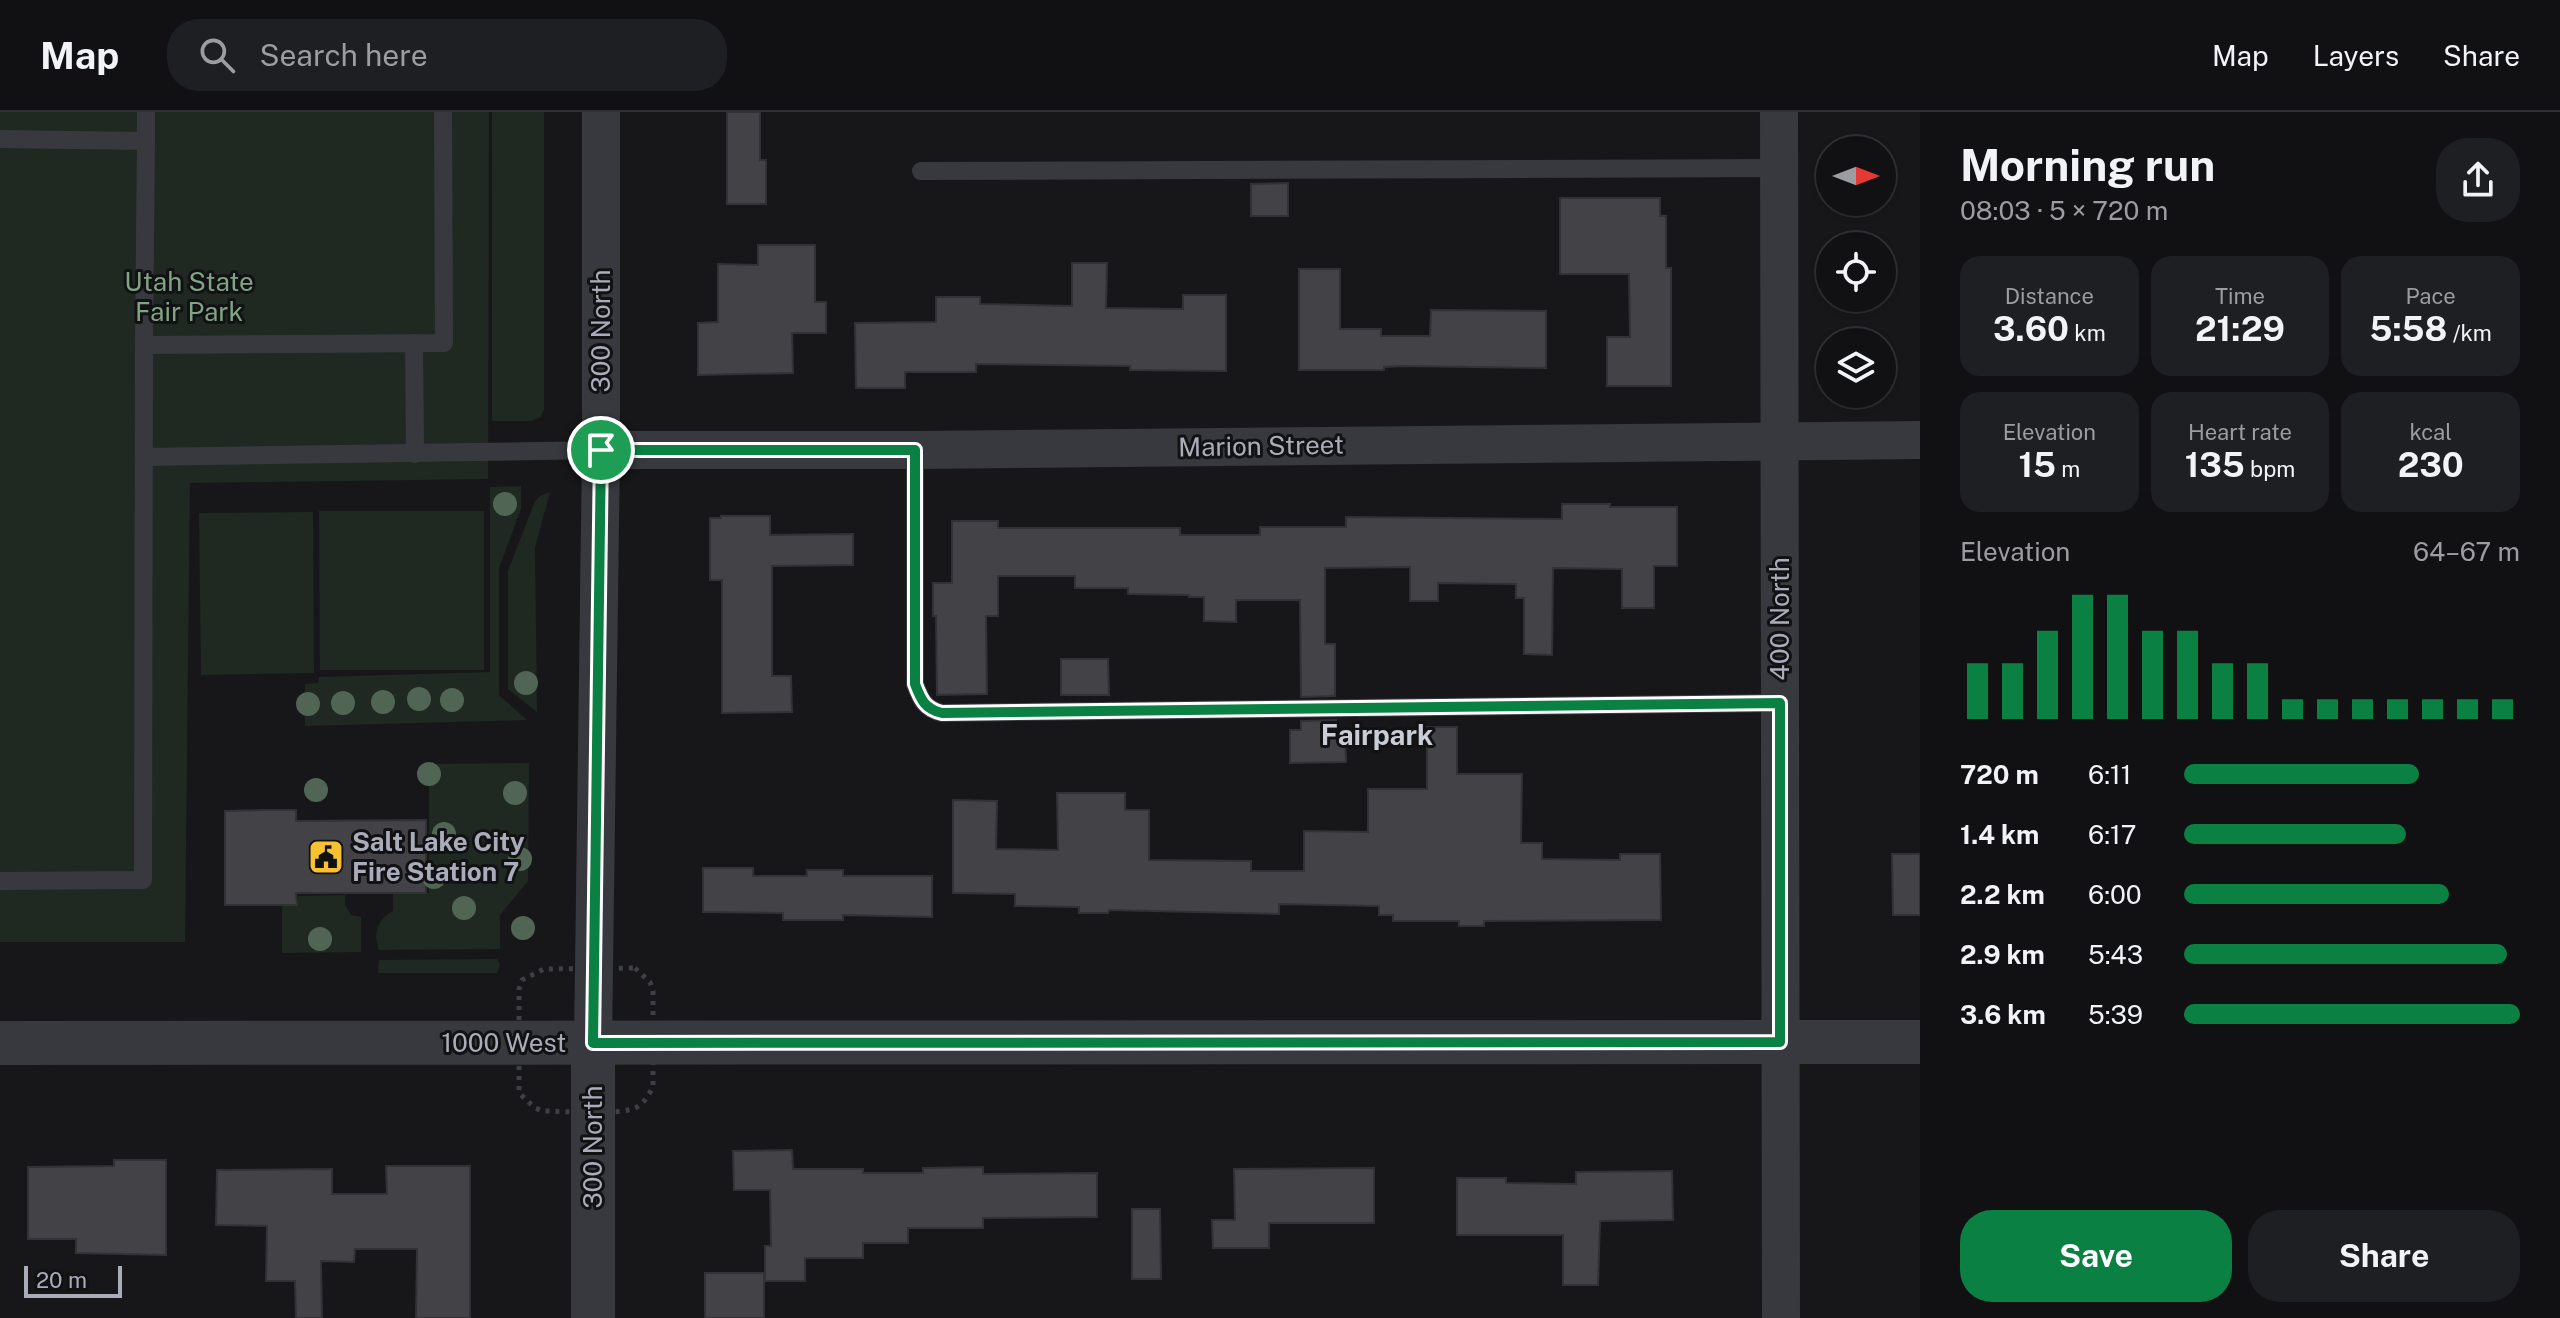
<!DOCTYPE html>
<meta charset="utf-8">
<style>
:root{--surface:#111114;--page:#1e1f22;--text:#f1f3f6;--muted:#9c9da0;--line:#303134;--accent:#0b8043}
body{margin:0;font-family:"Public Sans",sans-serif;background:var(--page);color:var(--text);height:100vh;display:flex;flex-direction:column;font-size:30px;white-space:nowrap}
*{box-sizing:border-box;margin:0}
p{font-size:26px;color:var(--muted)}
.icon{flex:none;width:44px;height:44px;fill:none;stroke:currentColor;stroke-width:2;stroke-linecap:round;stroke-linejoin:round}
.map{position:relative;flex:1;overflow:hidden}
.panel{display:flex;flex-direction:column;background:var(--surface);width:640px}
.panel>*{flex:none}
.needle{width:52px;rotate:90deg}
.buttons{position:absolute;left:1816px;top:24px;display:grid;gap:16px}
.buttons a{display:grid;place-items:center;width:80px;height:80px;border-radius:50%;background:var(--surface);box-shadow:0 2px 6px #0004,0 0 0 2px var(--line);font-size:40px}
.scale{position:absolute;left:24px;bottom:20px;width:98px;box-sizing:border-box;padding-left:8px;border:4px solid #a9adba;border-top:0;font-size:22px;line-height:28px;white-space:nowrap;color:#a9adba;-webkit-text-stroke:6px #121215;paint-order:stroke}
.pin{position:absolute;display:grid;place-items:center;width:68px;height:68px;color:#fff;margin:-34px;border:4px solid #fff;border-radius:50%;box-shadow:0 2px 8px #0007}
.round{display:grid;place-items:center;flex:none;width:84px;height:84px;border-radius:32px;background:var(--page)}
.overview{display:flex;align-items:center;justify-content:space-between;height:136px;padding:0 40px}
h1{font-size:44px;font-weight:700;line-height:60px}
.metrics{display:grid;grid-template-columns:repeat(3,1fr);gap:12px;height:136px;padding:8px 40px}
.metrics div{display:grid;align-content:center;border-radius:20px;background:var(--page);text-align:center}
.metrics b{font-size:34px;font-weight:700}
.metrics small{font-size:22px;font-weight:400}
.metrics p{font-size:22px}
.chart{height:224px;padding:16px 40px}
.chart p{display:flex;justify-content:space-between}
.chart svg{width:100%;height:144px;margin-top:8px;stroke:var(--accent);stroke-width:6}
.cta{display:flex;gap:16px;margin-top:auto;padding:16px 40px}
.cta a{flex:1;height:92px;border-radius:32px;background:var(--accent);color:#fff;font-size:32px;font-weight:700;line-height:92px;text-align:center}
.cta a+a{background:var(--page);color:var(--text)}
ul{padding:0 40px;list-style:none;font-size:26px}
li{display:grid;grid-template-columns:128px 96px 1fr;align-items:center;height:60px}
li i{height:20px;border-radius:10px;background:var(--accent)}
header{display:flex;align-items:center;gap:48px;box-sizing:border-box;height:112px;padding:0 40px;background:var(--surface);border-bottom:2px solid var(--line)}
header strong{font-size:38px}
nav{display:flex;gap:44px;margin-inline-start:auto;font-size:28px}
.search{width:560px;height:72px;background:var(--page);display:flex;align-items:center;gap:20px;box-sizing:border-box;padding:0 28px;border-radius:32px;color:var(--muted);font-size:30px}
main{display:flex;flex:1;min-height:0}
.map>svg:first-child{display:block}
</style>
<header>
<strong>Map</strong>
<div class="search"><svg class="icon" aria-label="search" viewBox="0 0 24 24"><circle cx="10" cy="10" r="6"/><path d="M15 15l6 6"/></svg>Search here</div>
<nav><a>Map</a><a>Layers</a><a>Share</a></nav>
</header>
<main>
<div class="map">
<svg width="1920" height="1206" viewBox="0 0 1920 1206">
<rect width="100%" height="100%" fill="#17171a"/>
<g fill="#1f2821">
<path d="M0,0h489l-1,367 -298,4 -5,459h-185z"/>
<path d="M492,0h52v297l-3,8 -10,4h-39z"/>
<path d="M521,374v23l-22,59v127l28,25 -222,6v-42l13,-1 1,-6 171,-5v-185z"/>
<path d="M550,380l-15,56 2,164 -29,-23v-118l27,-70 5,-5z"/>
<path d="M319,399h165v159h-164z"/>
<path d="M313,400l1,161 -113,2 -2,-162z"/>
<path d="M529,651l-1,118 -28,34v34l-121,1c-6,-16 -2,-31 14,-39v-17l36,-1v-129z"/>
<path d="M345,783v10l6,10 10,2v35l-79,1v-48h15l1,-9z"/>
<path d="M497,847l3,6 -3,8h-119l1,-13z"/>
</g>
<g fill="#424247" stroke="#323136" stroke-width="2">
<path d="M727,0h33v48h6v44h-39z"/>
<path d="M1288,71v33h-37v-32z"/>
<path d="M1560,86h100v18h6v52h5v118h-64v-49h23l-1,-63h-69z"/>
<path d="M758,133h57v57h11v31h-34l1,40 -95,2v-52l20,-1v-58l40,1z"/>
<path d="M1072,151h35l-1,45 77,1v-14h43v76l-96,-1v-4l-154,-2v8h-71v16h-49l-1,-65 81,-1v-25h44v7l92,2z"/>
<path d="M1299,157h41v60h41v7h49l1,-26 115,1v57l-142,-2 -20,1v3h-85z"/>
<path d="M1562,392h48v3h67v59h-23v42h-32v-39l-69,-1 -1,87 -28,-1v-56h-8v-14l-78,-1v18h-28v-34l-85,1v76h10v52l-34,1 -1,-97h-64v22l-32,-1v-24h-15v-2l-61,-1v-6h-53v-12h-77v40h-12l1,78 -50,1 -1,-79h-3v-33h19v-62h46v7h182v7h80v-8h86v-10l216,2z"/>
<path d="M721,404h49v19l83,-1v31l-81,1v110h19l1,36 -70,1v-133h-12v-62h11z"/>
<path d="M1061,547h47l1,36h-48z"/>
<path d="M1336,608v10h9l1,32 -56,1v-33h11v-9z"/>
<path d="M1427,615h30v47h65l-1,69h21v16l78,1v-6h40l1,66 -177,1v5h-25v-5h-66v-6h-14v-9l-100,-2v10l-170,-4 -1,3h-29v-6l-64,-1v-12l-62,-1v-93l44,1 -1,48 62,1 -1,-57h68v17h24v50l102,1v10h53v-40l64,1v-43h59z"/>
<path d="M264,698h32v11l130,-1v73h-130l1,12h-72v-94z"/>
<path d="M1892,742h28v61h-27z"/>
<path d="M703,756h50v8h54v-6h36v6h89v41l-89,-2v5h-60v-7l-80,-1z"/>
<path d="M792,1038l1,19h70v4h60v-5l60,-1v7l114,-1v44l-114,1v10h-75v15h-45v15h-58v23h-40v-35h6l-1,-56h-36l-1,-39z"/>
<path d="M114,1048h52v95l-90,-2v-14h-48v-72l86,-1z"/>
<path d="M386,1054h84v152h-54l1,-69h-62l-1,13 -33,-1 1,57h-26l-1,-37h-29l1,-55 -51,-1 1,-55 115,-1v25h55z"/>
<path d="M1374,1056v55h-105v25h-56l-1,-28h23l-1,-51z"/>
<path d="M1672,1059l1,49 -73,1 -2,64h-35v-50h-106v-57h49v5l70,1v-12z"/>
<path d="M1132,1097h28l1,70h-29z"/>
<rect x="705" y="1161" width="59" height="45"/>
</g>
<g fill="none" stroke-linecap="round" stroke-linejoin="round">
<path stroke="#3e4046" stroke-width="5" stroke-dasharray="4 6" stroke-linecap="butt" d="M635,856l15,14 3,9v96c-4,7 -8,15 -16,20 -16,9 -73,4 -94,4l-8,-3 -16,-15v-104l3,-9 22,-11z"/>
<g stroke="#38393f" stroke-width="18">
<path d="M146,0v29"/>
<path d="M0,27l146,2 -2,204 -1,535 -143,1"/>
<path d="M921,59l858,-3"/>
<path d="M414,231l1,111"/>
<path d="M144,233l300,-2 -1,-231"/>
<path d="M915,338v234c6,16 10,25 27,29l838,-10"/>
<path d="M144,345l457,-7"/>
</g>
<g stroke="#38393f" stroke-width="38">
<path d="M1779,0l2,1206"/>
<path d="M601,338h314l1005,-10"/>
<path d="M593,931l8,-593v-338"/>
</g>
<g stroke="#38393f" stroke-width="44">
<path d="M0,931l1920,-1"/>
<path d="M593,931v275"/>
</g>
</g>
<g fill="#516554">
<circle cx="505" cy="392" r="12"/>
<circle cx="526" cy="571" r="12"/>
<circle cx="419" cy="587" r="12"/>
<circle cx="452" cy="588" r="12"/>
<circle cx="383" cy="590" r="12"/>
<circle cx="343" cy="591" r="12"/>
<circle cx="308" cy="592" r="12"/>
<circle cx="429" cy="662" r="12"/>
<circle cx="316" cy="678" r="12"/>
<circle cx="515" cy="681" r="12"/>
<circle cx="444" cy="722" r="12"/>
<circle cx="520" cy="747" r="12"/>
<circle cx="434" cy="765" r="12"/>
<circle cx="464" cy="796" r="12"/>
<circle cx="523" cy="816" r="12"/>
<circle cx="320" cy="827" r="12"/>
</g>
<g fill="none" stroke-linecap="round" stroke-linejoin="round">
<defs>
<path id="route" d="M601,338h314v234c6,16 10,25 27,29l838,-10v339l-1187,1z"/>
</defs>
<use href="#route" stroke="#fff" stroke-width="16"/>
<use href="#route" stroke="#0b8043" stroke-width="10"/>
</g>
<defs>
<symbol id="civic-square" viewBox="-11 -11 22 22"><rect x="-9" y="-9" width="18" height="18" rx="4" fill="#f8c131" stroke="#121215"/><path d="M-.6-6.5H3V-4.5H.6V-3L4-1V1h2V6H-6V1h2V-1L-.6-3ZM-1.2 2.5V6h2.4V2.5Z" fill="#111"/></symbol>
</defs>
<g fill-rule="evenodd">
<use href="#civic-square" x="306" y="725" width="40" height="40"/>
</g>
<g text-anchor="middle" stroke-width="6" stroke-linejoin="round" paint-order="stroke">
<g font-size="26" fill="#80a584" stroke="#121215">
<text x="189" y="179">Utah State<tspan x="189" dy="30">Fair Park</tspan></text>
</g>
<g font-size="26" fill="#a9adba" stroke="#121215">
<text transform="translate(601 219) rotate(-90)" y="9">300 North</text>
<text transform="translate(1261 334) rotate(-1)" y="9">Marion Street</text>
<text transform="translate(1780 507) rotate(-90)" y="9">400 North</text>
<text x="504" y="940">1000 West</text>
<text transform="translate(593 1035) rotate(-90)" y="9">300 North</text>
</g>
<g font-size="26" font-weight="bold" fill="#a9adba" stroke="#121215" text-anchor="start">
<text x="352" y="739">Salt Lake City<tspan x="352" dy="30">Fire Station 7</tspan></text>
</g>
<g font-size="28" font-weight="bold" fill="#cacdd6" stroke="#121215">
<text x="1377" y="633">Fairpark</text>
</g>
</g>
</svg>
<div class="buttons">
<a><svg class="needle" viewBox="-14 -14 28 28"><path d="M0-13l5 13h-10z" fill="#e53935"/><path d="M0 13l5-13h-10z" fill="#9c9da0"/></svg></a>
<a><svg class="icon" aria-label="locate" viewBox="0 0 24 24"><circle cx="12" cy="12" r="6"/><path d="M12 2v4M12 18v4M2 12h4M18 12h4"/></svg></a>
<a><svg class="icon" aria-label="layers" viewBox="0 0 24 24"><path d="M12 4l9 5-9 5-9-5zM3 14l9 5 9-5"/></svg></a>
</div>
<div class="scale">20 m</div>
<div class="pin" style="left:601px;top:338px;background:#1e9e55"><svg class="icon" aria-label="arrive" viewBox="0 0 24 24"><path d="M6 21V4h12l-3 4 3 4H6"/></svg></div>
</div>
<section class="panel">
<div class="overview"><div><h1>Morning run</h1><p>08:03 · 5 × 720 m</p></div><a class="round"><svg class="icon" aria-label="share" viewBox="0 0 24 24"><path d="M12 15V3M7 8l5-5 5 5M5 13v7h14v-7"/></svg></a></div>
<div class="metrics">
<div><p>Distance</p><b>3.60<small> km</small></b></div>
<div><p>Time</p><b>21:29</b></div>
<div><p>Pace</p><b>5:58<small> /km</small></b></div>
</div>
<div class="metrics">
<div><p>Elevation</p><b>15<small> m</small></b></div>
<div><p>Heart rate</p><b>135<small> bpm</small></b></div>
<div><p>kcal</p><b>230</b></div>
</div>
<div class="chart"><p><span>Elevation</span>64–67 m</p>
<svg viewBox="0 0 160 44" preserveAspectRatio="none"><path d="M5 44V27M15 44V27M25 44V17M35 44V6M45 44V6M55 44V17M65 44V17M75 44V27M85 44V27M95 44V38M105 44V38M115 44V38M125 44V38M135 44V38M145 44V38M155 44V38"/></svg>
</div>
<ul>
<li><b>720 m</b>6:11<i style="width:70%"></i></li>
<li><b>1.4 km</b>6:17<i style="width:66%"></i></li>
<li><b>2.2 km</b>6:00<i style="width:79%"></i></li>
<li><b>2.9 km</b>5:43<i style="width:96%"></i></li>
<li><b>3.6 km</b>5:39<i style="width:100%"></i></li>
</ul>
<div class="cta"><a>Save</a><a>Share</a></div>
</section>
</main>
